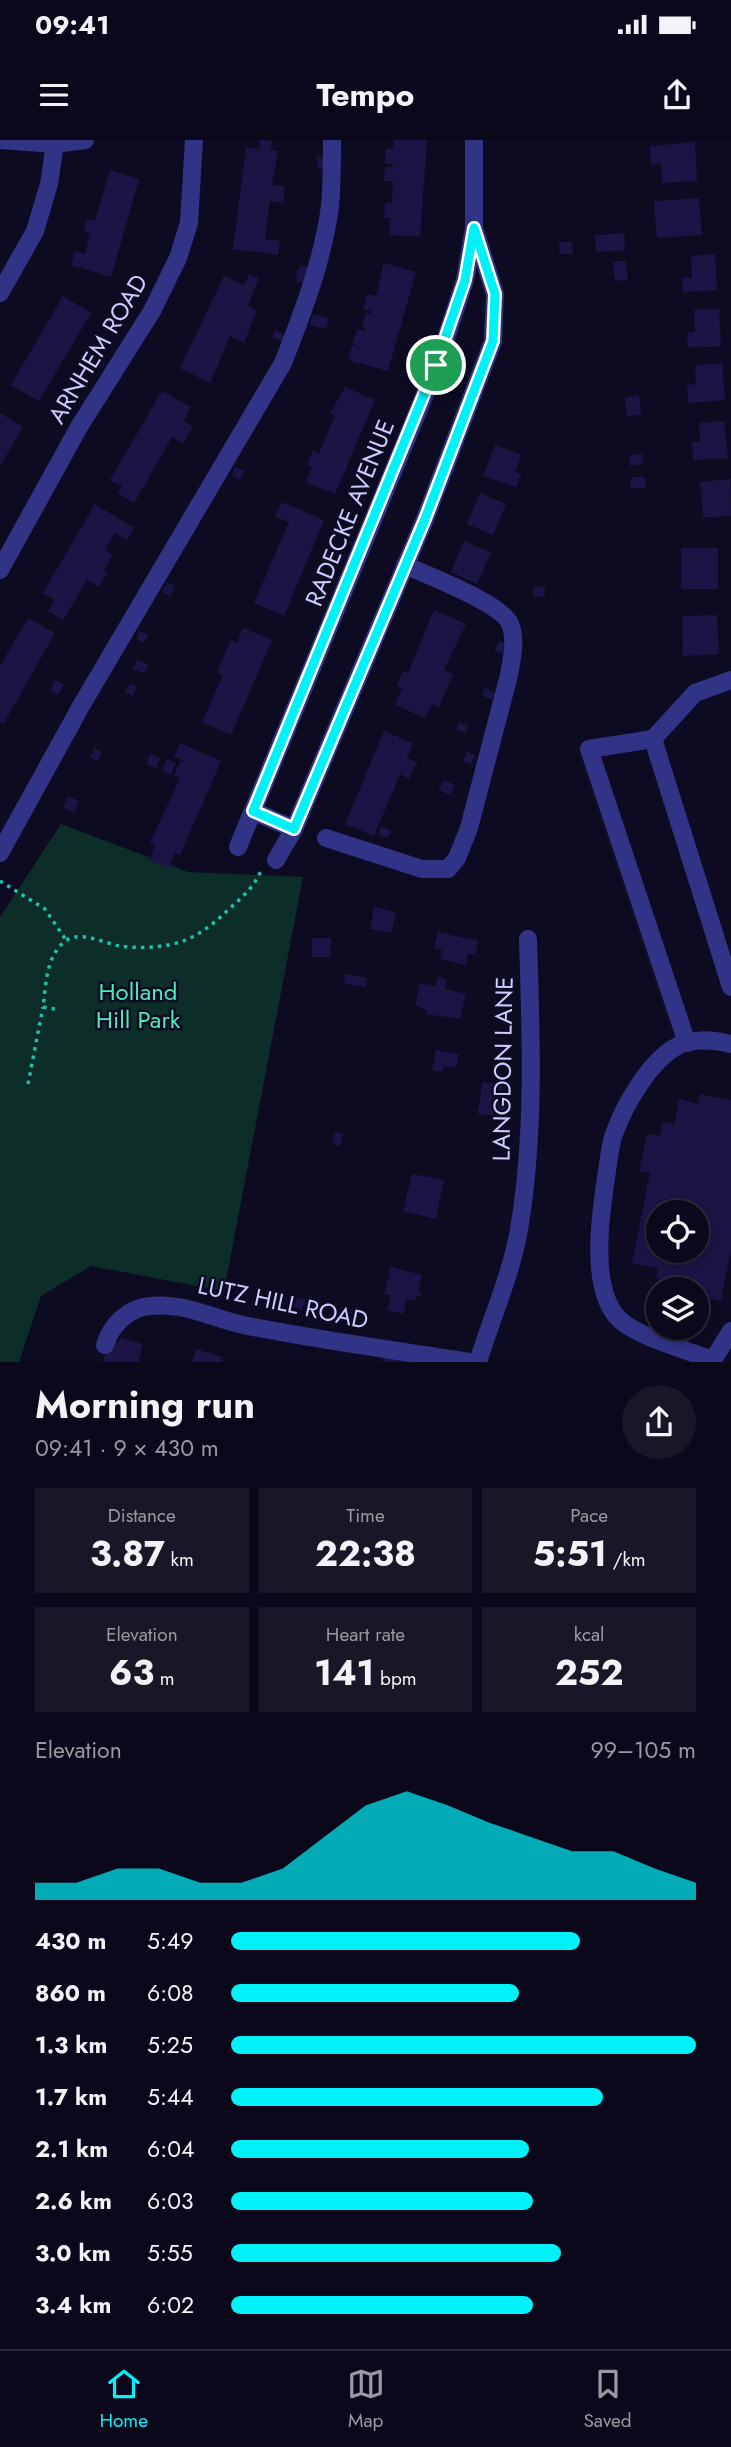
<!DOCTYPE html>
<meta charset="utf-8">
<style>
:root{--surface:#0a081a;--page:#181627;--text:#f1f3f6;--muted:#999aa2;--line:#2a2939;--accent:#00f1f7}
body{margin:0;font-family:Jost,sans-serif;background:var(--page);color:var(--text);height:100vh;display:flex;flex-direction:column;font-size:26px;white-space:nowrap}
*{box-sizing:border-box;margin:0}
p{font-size:23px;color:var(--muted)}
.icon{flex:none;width:38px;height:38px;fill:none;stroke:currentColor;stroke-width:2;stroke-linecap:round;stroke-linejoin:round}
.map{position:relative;height:1222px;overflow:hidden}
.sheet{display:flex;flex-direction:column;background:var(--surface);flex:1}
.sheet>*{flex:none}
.tools{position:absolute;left:646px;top:1060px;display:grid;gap:14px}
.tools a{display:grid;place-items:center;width:63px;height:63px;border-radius:50%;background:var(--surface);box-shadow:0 4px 10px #0003,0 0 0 2px var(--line);font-size:35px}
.pin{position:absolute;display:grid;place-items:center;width:60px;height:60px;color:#fff;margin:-30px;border:4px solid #fff;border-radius:50%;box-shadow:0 2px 7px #0007}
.round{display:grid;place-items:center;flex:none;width:74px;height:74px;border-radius:37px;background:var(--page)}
.summary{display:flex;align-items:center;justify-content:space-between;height:119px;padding:0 35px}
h1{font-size:38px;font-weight:700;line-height:52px}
.figures{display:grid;grid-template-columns:repeat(3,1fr);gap:10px;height:119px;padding:7px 35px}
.figures div{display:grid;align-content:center;border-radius:0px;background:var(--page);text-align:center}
.figures b{font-size:35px;font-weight:700}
.figures small{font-size:19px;font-weight:400}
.figures p{font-size:19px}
.chart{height:196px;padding:14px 35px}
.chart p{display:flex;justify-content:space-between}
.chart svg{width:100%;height:126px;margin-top:7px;fill:var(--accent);opacity:.7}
ul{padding:0 35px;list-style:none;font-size:23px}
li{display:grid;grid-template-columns:112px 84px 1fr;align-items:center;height:52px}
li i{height:18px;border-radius:9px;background:var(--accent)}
.status{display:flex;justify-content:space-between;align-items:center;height:49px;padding:0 35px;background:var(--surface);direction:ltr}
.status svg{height:19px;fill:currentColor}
header{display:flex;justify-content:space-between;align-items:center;height:91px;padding:0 35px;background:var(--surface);font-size:32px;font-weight:700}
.tabs{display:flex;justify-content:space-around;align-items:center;height:98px;border-top:2px solid var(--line);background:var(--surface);font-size:19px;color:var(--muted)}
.tabs a{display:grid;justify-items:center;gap:4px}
.tabs .on{color:var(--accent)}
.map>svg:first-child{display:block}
</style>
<div class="status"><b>09:41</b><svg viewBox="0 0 49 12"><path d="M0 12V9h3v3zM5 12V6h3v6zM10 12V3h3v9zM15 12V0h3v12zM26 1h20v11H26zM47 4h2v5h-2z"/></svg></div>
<header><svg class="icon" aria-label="menu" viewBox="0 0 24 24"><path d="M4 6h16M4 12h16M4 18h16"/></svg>Tempo<svg class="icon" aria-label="share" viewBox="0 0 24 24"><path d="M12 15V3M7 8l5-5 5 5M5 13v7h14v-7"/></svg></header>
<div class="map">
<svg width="731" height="1222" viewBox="0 0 731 1222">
<rect width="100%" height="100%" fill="#0d0b22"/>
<path fill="#0d2d29" d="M61,684l127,48 115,5 -79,414 -133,-25 -50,30 -22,66h-19v-445z"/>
<g fill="#1b1545" fill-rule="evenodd">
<path d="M260,0l12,1 -1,9 7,1 -6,34 13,1 -2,17 -13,-2 -5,38 15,2 -2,14 -45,-6 13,-101 13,1z"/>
<path d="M394,0h33l-7,97 -31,-2 1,-15 2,-2h-8l1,-15h7l1,-22h-9l1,-14h8v-3h-8l1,-15h7z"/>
<path d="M695,2l2,39 -35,2 -1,-19 -10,1 -1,-19z"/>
<rect x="317" y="17" width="8" height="12"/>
<path d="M110,30l29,9 -28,98 -40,-12 4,-14 10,3 5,-20 -6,-2 3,-13 8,2z"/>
<path d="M699,58l3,37 -45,3 -3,-37z"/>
<path d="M624,93l1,17 -29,2 -1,-17z"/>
<path d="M559,102h13l1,12h-13z"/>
<path d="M715,114l2,36 -34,2 -1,-14h10l-1,-22z"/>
<path d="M626,121l2,19 -13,1 -2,-19z"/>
<path d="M384,123l32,9 -28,99 -40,-11 4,-15 7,2 -7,-4 5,-14 8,2 1,-2 -4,-2 4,-14 4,1 1,-3 -8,-2 4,-15 9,2z"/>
<path d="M300,125l11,2 -5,17 -10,-3 1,-12 2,1z"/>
<path d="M249,134l10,4 -11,27 9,5 -13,33 -14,-7 -20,47 -30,-15 44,-92 20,9z"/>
<path d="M63,156l28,17 -52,88 -28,-16z"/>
<path d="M719,169l2,37 -33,1 -1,-14 8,-1 -1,-22z"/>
<path d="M313,174l16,5 -3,10 -16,-4z"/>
<path d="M275,190l12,6 -3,6 -12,-5z"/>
<path d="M722,223l3,37 -37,3 -1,-18 9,-1 -1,-19z"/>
<path d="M345,247l30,13 -40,94 -29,-12 6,-15 -5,-2 6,-15 6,3 16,-37 -5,-2z"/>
<path d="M162,251l29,16 -8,14 10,5 -10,17 -11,-6 -38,66 -16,-10 4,-7 -12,-6z"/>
<path d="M639,256l2,19 -14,1 -2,-18z"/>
<path d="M0,273l23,14 -23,39z"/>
<path d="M724,281l4,37 -35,2 -1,-18h8l-1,-19z"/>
<path d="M495,305l27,10 -7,17 6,2 -5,13 -33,-11z"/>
<path d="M642,314l2,10 -14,2 -1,-11z"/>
<path d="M235,327l9,4 -4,9 -8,-4z"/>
<rect x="631" y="337" width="14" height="11"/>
<path d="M730,339l1,37 -28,2 -3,-36z"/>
<path d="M480,353l26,11 -13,31 -26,-11z"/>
<path d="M282,362l42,18 -40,96 -30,-13 35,-81 -14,-5z"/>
<path d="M95,364l39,24 -7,12 -12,-7 -10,17 8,5 -9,15 4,2 -9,15 -12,-7 -24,40 -15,-9 7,-11 -12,-7z"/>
<path d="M464,401l27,12 -14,31 -26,-12z"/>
<rect x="681" y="408" width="37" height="41"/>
<path d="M167,442l8,4 -5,10 -8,-4z"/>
<path d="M535,446l10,1 -1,10 -11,-1z"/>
<path d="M434,470l32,14 -22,46 9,4 -14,33 -7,-3 -7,14 -30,-13 7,-17 -5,-2 6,-15 5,2z"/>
<path d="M717,475l2,39 -36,2 -1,-40z"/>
<path d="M28,478l27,15 -51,90 -4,-2v-55z"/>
<path d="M243,488l29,12 -41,95 -29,-13 21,-47 -6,-3 14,-32 6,3z"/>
<path d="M139,491l9,4 -4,8 -8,-4z"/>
<path d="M499,501l8,3 -4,10 -8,-3z"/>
<path d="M137,520l11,4 -4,9 -11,-4z"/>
<path d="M56,540l8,5 -6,10 -8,-5z"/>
<path d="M130,543l7,4 -4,9 -8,-4z"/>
<path d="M485,548l10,5 -3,7 -11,-5z"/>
<path d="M459,582l9,4 -3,7 -9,-4z"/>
<path d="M384,591l29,12 -6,15 10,4 -8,17 -9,-5 -26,62 -29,-12z"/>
<path d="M180,603l41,18 -41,94 -5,-2 -6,15 -20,-8 6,-15 -5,-2 30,-65 -6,-3 6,-14h5l-11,-4z"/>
<path d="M94,608l8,4 -4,9 -8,-3z"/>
<path d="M467,612l8,3 -4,9 -8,-3z"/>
<path d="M150,614l10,4 -4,10 -10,-4z"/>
<path d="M167,619l9,4 -5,12 -9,-4z"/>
<path d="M444,640l11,5 -5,10 -11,-5z"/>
<path d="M68,656l11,5 -5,11 -11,-4z"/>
<path d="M381,686l10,5 -3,7 -10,-4z"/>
<path d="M374,767l22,5 -5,21 -21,-4z"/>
<path d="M438,792l40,9 -3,14 -7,-1 -2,11 -26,-6 2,-9 -8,-2z"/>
<path d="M312,798h19l-1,19h-18z"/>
<path d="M345,834l22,4 -1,9 -22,-4z"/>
<path d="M439,837l8,2 -2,10 21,5 -6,25 -34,-5 1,-3 -12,-6 5,-22 15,3z"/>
<path d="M436,910l23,4 -3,14 -12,-2 -1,6 -11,-2z"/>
<path d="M482,942l21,3 -1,9 8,1 -2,22 -30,-3z"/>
<path d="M700,954l31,6v149l-10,52 -25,-5v-6h-16l1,-5 -25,-6 2,-11 -26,-5 18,-90 -11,-2 8,-37 13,2 3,-14 11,2 5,-25 19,5zM658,1073h38v38h-38z"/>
<path d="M335,992l8,2 -3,12 -8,-2z"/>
<path d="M412,1034l32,6 -8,39 -33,-8z"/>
<path d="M391,1127l31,8 -4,16h4l-2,6 -3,-1 -2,5 -8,-2 -4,15 -16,-4 4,-15 -7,-1z"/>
<path d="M297,1157l8,2 -3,11 -8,-3z"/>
<path d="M120,1198l23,6 -5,18h-35l6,-21 9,2z"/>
<path d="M196,1209l27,8 -1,5h-30z"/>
<path d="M384,1215l15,4v3h-16z"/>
</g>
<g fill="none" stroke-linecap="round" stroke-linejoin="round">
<g stroke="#21bea9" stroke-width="3.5" stroke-dasharray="3.5 5" stroke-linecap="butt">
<path d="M0,741l45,28 21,31"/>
<path d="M55,869l-12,-2c3,-22 3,-50 21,-65 16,-13 38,1 56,4 16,2 32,2 48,-1 24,-4 42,-18 59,-34 13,-12 28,-24 34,-41"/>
<path d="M28,944l15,-77"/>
</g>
<g stroke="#313486" stroke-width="18">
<path d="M0,0l55,4 30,-4"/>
<path d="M0,153l35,-62 14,-47 6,-40"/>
<path d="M0,430l79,-143 73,-116 26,-53 11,-35 5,-83"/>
<path d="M731,540l-36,13 -42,46 78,248"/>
<path d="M653,599l-64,10 98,294"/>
<path d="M253,671l41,18"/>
<path d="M326,698l96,31h26l9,-11 12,-30 40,-153c3,-17 8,-38 0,-53 -11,-20 -81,-46 -104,-57"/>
<path d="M238,707l199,-482 28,-85 9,-52v-88"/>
<path d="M0,713l81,-147 202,-343c20,-51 40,-103 47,-157 2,-22 2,-44 2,-66"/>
<path d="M276,720l18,-31 131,-310 68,-178 2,-47 -20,-63"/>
<path d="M731,904c-18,-4 -40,-7 -57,4 -26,16 -50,58 -60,86 -4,11 -5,25 -7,37 -6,39 -19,119 13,149 18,17 69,31 93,40l18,-29"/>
<path d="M105,1205c6,-20 23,-37 45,-39 33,-4 62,12 93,19 75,15 151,25 226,37"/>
<path d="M478,1222c14,-46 35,-91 42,-139 15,-94 11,-189 8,-284"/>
</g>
</g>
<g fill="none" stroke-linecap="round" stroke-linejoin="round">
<defs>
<path id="route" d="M474,88l21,66 -2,47 -68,178 -131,310 -41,-18 183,-446 29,-85z"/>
</defs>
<use href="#route" stroke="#fff" stroke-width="14"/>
<use href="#route" stroke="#00f1f7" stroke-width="9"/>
</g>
<g text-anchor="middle" stroke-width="5" stroke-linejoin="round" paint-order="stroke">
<g font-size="24" fill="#ceccff" stroke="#0d0b22">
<text transform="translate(98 209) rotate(-59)" y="8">ARNHEM ROAD</text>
<text transform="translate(350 373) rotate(-68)" y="8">RADECKE AVENUE</text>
<text transform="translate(503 929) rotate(-89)" y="8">LANGDON LANE</text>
<text transform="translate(283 1163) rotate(12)" y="8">LUTZ HILL ROAD</text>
</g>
<g font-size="24" fill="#4cebb8" stroke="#0d0b22">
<text x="138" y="860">Holland<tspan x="138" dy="28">Hill Park</tspan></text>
</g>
</g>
</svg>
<div class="tools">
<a><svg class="icon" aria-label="locate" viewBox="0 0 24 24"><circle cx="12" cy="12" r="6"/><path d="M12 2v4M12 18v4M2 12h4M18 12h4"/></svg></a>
<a><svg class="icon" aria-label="layers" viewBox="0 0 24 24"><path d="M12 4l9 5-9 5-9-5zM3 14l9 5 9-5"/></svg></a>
</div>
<div class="pin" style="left:436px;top:225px;background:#1e9e55"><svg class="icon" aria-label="arrive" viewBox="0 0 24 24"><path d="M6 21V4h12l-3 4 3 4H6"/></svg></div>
</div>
<section class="sheet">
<div class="summary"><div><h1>Morning run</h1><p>09:41 · 9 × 430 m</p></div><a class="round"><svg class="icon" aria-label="share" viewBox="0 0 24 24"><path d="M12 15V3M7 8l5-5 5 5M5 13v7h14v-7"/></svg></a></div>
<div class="figures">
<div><p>Distance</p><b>3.87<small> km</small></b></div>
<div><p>Time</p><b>22:38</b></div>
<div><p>Pace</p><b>5:51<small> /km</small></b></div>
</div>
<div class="figures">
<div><p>Elevation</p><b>63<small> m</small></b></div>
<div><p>Heart rate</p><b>141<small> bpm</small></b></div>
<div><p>kcal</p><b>252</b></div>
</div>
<div class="chart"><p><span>Elevation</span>99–105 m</p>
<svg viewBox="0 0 160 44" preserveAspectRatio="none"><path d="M0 44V38L10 38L20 33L30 33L40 38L50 38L60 33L70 22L80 11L90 6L100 11L110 17L120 22L130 27L140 27L150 33L160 38V44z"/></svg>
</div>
<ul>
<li><b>430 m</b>5:49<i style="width:75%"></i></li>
<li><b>860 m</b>6:08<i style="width:62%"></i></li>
<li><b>1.3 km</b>5:25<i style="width:100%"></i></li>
<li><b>1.7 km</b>5:44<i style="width:80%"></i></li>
<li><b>2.1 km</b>6:04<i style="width:64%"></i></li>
<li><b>2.6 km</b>6:03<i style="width:65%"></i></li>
<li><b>3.0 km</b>5:55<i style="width:71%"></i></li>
<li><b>3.4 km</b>6:02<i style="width:65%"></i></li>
</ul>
</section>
<nav class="tabs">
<a class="on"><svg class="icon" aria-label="home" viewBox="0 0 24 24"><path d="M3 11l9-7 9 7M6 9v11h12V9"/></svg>Home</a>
<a><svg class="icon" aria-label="map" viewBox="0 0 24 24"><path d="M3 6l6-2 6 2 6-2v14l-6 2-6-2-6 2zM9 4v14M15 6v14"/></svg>Map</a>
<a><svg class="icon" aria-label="saved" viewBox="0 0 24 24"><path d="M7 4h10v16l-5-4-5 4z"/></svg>Saved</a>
</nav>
